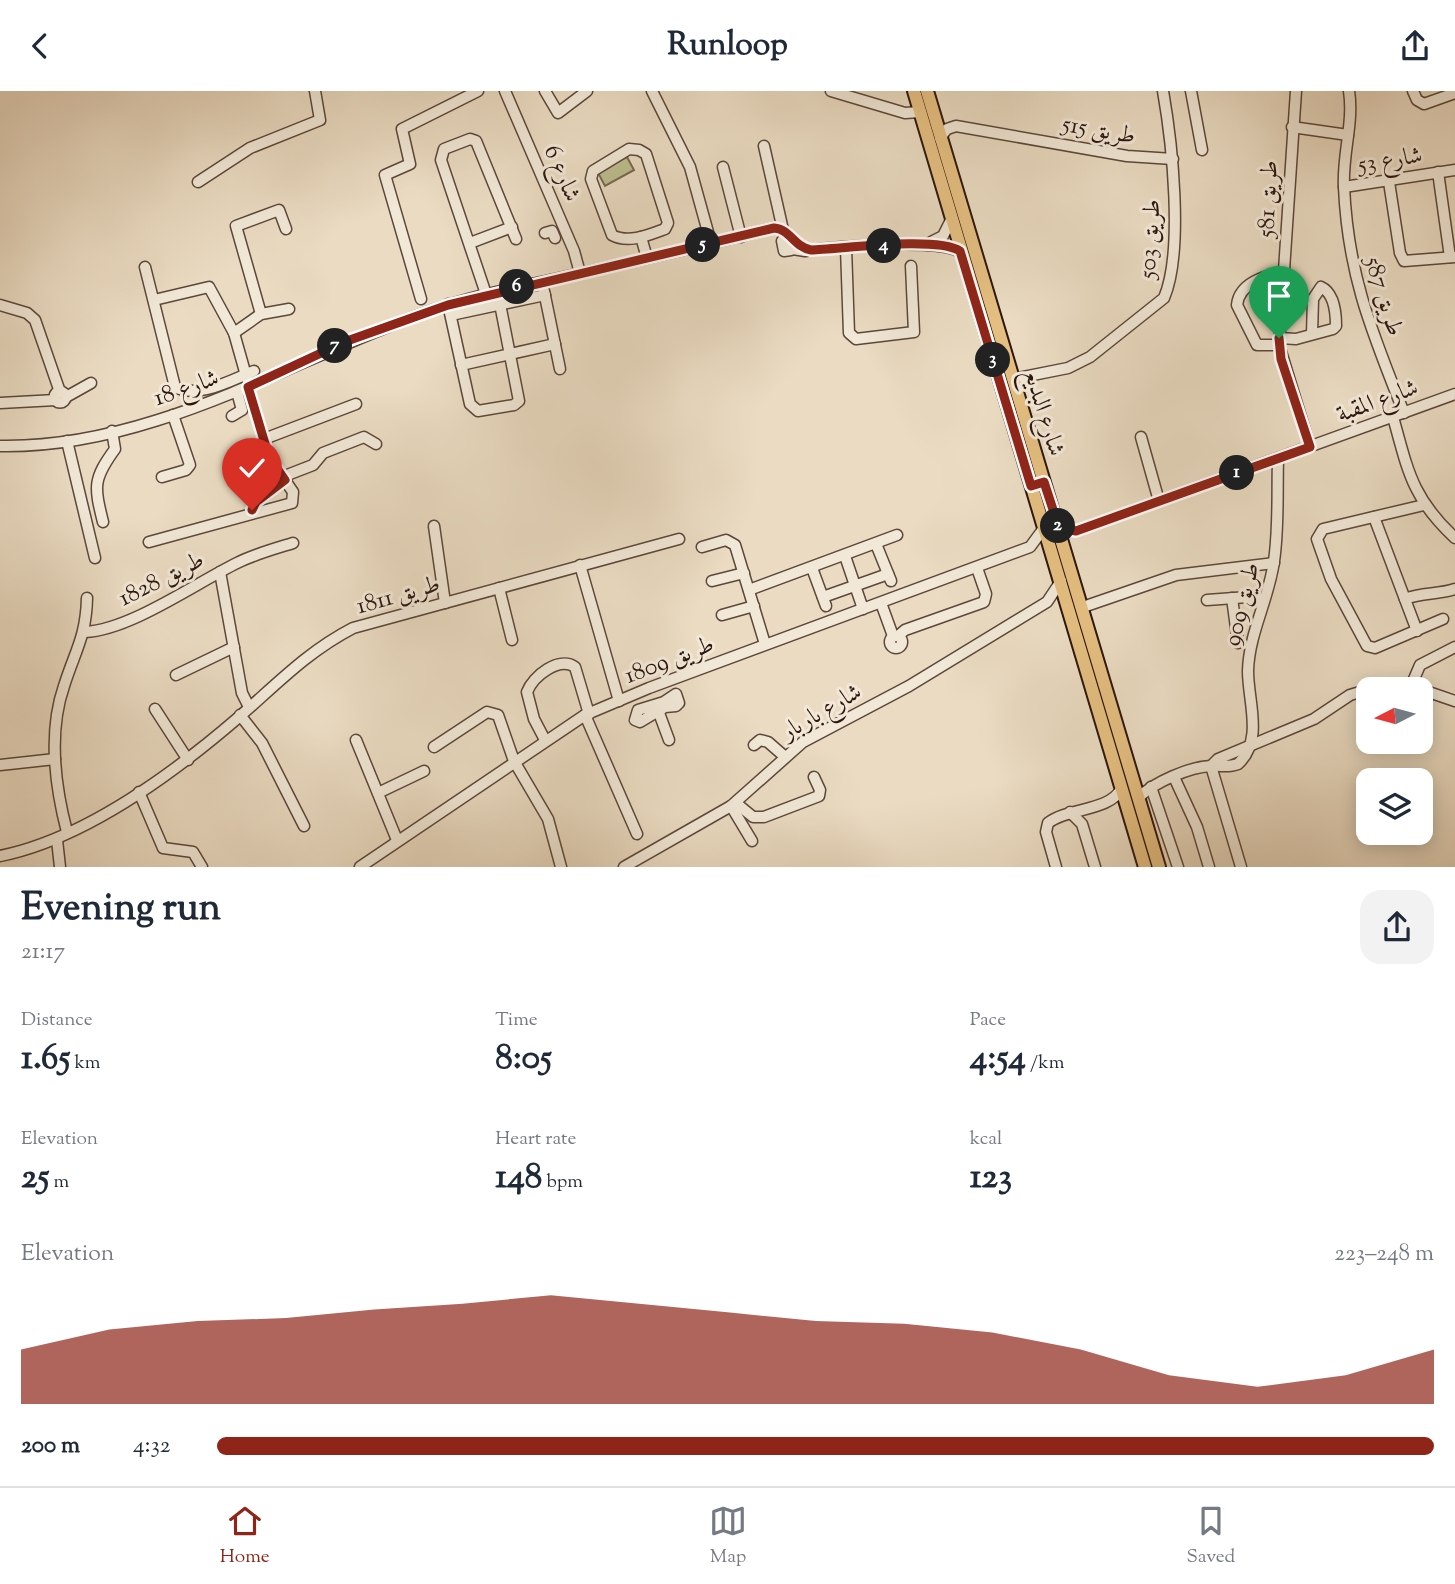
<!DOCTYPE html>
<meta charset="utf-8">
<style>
:root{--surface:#fff;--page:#f2f2f3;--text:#1f2937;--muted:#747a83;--line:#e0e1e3;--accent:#8f2418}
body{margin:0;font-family:"Sorts Mill Goudy",Amiri,serif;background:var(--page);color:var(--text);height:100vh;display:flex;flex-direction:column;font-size:26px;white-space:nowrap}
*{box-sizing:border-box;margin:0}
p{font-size:23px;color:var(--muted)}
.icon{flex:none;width:38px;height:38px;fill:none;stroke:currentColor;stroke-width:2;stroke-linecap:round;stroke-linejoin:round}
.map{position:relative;height:776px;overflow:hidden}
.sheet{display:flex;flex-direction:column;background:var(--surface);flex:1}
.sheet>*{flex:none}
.needle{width:46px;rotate:264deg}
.controls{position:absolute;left:1356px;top:586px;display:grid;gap:14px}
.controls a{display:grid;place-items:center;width:77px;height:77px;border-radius:14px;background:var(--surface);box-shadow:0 4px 18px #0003;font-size:35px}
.pin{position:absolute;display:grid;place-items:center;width:60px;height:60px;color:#fff;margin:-72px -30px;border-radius:50% 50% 50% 0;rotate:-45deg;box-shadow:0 0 7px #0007}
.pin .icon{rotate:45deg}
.km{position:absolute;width:35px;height:35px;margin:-18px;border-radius:50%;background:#222;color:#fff;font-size:19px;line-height:35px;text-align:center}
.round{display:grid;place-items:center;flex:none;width:74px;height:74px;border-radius:21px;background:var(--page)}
.head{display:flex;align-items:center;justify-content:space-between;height:119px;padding:0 21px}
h1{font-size:38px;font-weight:800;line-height:52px}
.figures{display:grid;grid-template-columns:repeat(3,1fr);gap:10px;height:119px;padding:7px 21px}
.figures div{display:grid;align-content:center}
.figures b{font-size:35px;font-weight:800}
.figures small{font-size:19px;font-weight:400}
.figures p{font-size:19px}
.chart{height:196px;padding:14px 21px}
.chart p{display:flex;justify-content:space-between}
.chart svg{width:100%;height:126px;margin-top:7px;fill:var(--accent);opacity:.7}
ul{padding:0 21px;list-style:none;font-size:23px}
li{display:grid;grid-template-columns:112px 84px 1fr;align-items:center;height:52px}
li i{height:18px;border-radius:9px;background:var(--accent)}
header{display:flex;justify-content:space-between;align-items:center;height:91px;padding:0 21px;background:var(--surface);font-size:32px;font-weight:800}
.tab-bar{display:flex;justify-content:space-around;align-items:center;height:98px;border-top:2px solid var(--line);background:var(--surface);font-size:19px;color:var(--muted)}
.tab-bar a{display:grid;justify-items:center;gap:4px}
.tab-bar .selected{color:var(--accent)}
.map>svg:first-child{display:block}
</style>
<header><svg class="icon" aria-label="back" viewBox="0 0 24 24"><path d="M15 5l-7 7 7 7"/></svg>Runloop<svg class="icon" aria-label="share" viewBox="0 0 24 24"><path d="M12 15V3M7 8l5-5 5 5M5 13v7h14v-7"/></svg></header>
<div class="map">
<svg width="1455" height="776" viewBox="0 0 1455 776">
<rect width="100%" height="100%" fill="#eadbc2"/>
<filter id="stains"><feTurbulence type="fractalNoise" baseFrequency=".00286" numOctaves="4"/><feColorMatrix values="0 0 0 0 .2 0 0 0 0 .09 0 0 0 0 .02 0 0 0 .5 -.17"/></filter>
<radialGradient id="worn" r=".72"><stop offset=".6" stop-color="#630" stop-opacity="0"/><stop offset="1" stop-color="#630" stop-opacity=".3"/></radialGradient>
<path fill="#bcbe8f" stroke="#746a4e" stroke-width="2" d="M627,66l7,13 -29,16 -8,-15z"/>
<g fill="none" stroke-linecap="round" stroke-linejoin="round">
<defs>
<g id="minor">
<path d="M505,0l69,160 6,22"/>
<path d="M545,0l13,22 29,-22"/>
<path d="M652,0l38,76 21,76"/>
<path d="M831,0l74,22 15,-1"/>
<path d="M1191,0l11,59"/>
<path d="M1296,0l-17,254 31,102"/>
<path d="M1349,0c5,32 -7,64 -5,96 4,89 28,145 60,226"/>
<path d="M1413,0l4,9 7,4 31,-11"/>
<path d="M1292,36l56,8"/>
<path d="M940,47l7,-9 9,-3 171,30 46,3"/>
<path d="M764,55l19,84"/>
<path d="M629,58l10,1 7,4 22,69 -3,6c-16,6 -37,15 -53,6l-21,-56 2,-8z"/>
<path d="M723,76l18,70"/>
<path d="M1438,81l12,85"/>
<path d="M198,91l52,-34 70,-28 -5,-29"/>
<path d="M1389,91l11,71 4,8 51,-4"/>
<path d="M1344,96l111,-17"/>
<path d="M545,142l7,-2 3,7"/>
<path d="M641,146l6,21"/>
<path d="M931,151l12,-6 8,-16"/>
<path d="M470,152l42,-16"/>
<path d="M846,157l3,85 7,6 58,-7 -3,-66"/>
<path d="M793,158l12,2c28,-4 134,-13 155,1"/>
<path d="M145,176l30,120c24,12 56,-7 79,-16"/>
<path d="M544,200l16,78"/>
<path d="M486,203l-45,-134 3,-11 26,-10 6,2 40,98"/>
<path d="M421,208l-36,-124 25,-11 -8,-35 76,-38"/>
<path d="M154,209l55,-13 25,46 13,46"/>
<path d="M448,213l22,100 8,7 36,-6 5,-4 -19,-97"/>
<path d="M0,214l27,8 8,7 25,72"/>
<path d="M261,223l-25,-88 43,-16 7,19"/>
<path d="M451,224l94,-20"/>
<path d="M234,242l27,-19 28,-5"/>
<path d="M1279,247l17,1 37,-10 3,-3c0,-13 -2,-33 -15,-39l-8,12 -1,35"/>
<path d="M1279,254h-22l-20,-40c2,-21 28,-31 46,-31"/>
<path d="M461,274l94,-21"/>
<path d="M1013,288l55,-11 22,-11 74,-59c20,-47 8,-156 -1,-207"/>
<circle cx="60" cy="306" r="5.5"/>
<path d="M66,306l25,-14"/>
<path d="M0,312l56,-3"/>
<path d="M232,325l10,-6 -5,-18"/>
<path d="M1393,326c15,54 19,81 62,121"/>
<path d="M1141,346l18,64"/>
<path d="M264,348l92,-35"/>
<path d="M67,350l28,117"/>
<path d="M0,355c159,3 302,-94 448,-141 30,-10 62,-16 93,-23 77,-17 155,-34 232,-54 11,0 15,6 21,14l-3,8 -7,1 -2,-10 9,-2"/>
<path d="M162,386l24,-7 4,-5 -17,-50"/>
<path d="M282,386l31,-12 10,-12 41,-16 12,7"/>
<path d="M1424,414l-101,24 -6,10 14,40 36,67 8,2 68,-29"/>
<path d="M252,421l4,-10 29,-22"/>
<path d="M1374,426l43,114"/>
<path d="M103,431c-9,-36 -10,-43 12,-73l-3,-18"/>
<path d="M434,435l11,77"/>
<path d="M1059,437l17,3 379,-137"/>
<path d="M149,451l143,-39 1,-11 -24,-35 -21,-70"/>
<path d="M876,453l15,37"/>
<path d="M702,456l24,-7 9,5 30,99"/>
<path d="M845,465l18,53"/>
<path d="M580,474l39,136"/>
<path d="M812,477l14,38"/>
<path d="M220,481l22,121 7,14"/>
<path d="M712,490l32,-8"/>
<path d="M499,497l13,52"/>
<path d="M749,499l148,-55"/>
<path d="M823,506l65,-23"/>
<path d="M1232,507l6,45"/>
<path d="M1405,508c17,-7 33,-4 50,-10"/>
<path d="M1207,509l41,-3 15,3"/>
<path d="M881,512l12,33"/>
<path d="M1083,516l93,-32 98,-12"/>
<path d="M722,524l32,-9"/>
<path d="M85,541c45,-2 111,-49 152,-69 18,-9 37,-14 56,-20"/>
<path d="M898,545l7,-6 79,-28 2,-8 -9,-26"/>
<circle cx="896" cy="551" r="6"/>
<path d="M176,584l58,-28"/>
<path d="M1411,595l9,-21 35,-18"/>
<path d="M676,603l3,9 -3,3 -11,1 -25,15 -5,-2 3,-10 26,-8z"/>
<path d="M155,618l33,51"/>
<path d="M659,622l10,27"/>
<path d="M240,624l22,28 42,83"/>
<path d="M585,624l52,119"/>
<path d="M356,649l41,100"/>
<path d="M545,649l-11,-21 -7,-27c6,-16 32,-36 48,-25l14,47"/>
<path d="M754,654l6,-5 8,2 16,14"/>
<path d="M434,656l53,-35 11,3 16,46 34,58 13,48"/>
<path d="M0,674l55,-6"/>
<path d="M1174,686l23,50 12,40"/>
<path d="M1151,696l27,80"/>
<path d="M139,701l24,56 30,4 9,15"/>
<path d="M378,702l46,-22"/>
<path d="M1139,706c16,-15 50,-30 72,-31 10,-1 17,2 27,-2 26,-24 10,-62 10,-93 1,-38 21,-72 26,-110 5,-34 3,-69 4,-103"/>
<path d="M736,712l17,14h11l55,-21 1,-6 -6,-13"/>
<path d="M731,715l21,35"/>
<path d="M1070,721l12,12 13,43"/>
<path d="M67,741c-12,-46 -19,-100 -3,-146 11,-35 22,-49 23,-88"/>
<path d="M57,749l3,27"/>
<path d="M0,765c85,-17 174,-83 239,-139 39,-34 68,-65 114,-89l326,-89"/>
<path d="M360,776l225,-152 64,-27 381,-141 14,-19"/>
<path d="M624,776l107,-61 72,-64 106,-56 138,-84 14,-21"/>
<path d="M1056,776l-10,-35 2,-9c21,-16 61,-11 74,-35"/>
<path d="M1241,776l-30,-101 7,-7 96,-40 36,-24 23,-7 38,-2 44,15"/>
</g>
<g id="major">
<path d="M914,0l231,776"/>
<path d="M927,0l232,776"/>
</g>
</defs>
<use href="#minor" stroke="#5c473b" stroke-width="13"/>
<use href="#major" stroke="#2c160e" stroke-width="16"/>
<use href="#minor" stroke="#f1e8d7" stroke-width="10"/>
<use href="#major" stroke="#e5be81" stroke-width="12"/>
</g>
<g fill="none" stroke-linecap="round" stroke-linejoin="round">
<defs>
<path id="route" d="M252,419l4,-8 29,-22 -16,-23 -21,-70 99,-46 101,-36 326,-77c16,1 20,19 37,22 32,-1 125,-14 149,1l71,235 13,-4 15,46 17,3 234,-84 -29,-88 -2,-21"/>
</defs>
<use href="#route" stroke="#fff" stroke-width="14"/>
<use href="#route" stroke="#8f2418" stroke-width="9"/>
</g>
<g text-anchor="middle" stroke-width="6" stroke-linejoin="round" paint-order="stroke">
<g font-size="24" fill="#2c160e" stroke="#f1e8d7">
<text transform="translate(1099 38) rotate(10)" y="8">طريق 515</text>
<text transform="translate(1390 68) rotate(-9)" y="8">شارع 53</text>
<text transform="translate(563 82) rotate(67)" y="8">شارع 6</text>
<text transform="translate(1267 108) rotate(-87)" y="8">طريق 581</text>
<text transform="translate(1149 148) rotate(-86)" y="8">طريق 503</text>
<text transform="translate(1385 205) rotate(73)" y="8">طريق 587</text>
<text transform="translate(186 296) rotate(-19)" y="8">شارع 18</text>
<text transform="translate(1377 309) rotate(-20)" y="8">شارع المقبة</text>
<text transform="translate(1045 321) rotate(73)" y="8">شارع البديع</text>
<text transform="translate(161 487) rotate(-27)" y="8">طريق 1828</text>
<text transform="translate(398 503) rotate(-16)" y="8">طريق 1811</text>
<text transform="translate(1241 513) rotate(-76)" y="8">طريق 909</text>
<text transform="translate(669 568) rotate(-21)" y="8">طريق 1809</text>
<text transform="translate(821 620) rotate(-30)" y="8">شارع باربار</text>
</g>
</g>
<rect width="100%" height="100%" filter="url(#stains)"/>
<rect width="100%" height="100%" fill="url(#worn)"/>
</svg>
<div class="controls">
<a><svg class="needle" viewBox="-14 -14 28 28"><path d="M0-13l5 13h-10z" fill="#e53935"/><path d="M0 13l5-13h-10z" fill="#747a83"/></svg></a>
<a><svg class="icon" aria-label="layers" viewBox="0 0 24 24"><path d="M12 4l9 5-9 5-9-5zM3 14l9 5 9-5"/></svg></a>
</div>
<div class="pin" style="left:1279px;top:247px;background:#1e9e55"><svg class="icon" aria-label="arrive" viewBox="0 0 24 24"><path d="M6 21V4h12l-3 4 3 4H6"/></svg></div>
<div class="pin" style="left:252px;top:419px;background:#d93025"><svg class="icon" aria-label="check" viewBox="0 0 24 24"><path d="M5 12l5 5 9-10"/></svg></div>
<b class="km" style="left:1237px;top:382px">1</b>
<b class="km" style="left:1058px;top:435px">2</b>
<b class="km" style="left:993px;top:269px">3</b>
<b class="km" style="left:884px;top:155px">4</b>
<b class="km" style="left:703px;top:154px">5</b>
<b class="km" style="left:517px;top:196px">6</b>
<b class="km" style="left:335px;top:255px">7</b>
</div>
<section class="sheet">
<div class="head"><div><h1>Evening run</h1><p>21:17</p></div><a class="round"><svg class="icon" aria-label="share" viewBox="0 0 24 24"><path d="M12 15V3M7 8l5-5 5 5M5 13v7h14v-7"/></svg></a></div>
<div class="figures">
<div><p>Distance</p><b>1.65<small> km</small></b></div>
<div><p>Time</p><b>8:05</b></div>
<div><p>Pace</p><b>4:54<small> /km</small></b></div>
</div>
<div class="figures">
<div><p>Elevation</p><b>25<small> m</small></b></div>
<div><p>Heart rate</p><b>148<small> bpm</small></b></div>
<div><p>kcal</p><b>123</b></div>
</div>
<div class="chart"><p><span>Elevation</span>223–248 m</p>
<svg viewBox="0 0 160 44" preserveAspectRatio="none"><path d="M0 44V25L10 18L20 15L30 14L40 11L50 9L60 6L70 9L80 12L90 15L100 16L110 19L120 25L130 34L140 38L150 34L160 25V44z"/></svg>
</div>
<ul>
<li><b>200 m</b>4:32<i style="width:100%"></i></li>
</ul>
</section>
<nav class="tab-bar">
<a class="selected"><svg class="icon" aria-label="home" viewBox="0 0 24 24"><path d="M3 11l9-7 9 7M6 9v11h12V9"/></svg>Home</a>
<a><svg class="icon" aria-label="map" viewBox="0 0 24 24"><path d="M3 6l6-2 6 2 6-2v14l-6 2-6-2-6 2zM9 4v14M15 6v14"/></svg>Map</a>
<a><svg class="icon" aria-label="saved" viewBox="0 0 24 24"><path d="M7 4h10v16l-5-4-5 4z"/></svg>Saved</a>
</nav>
